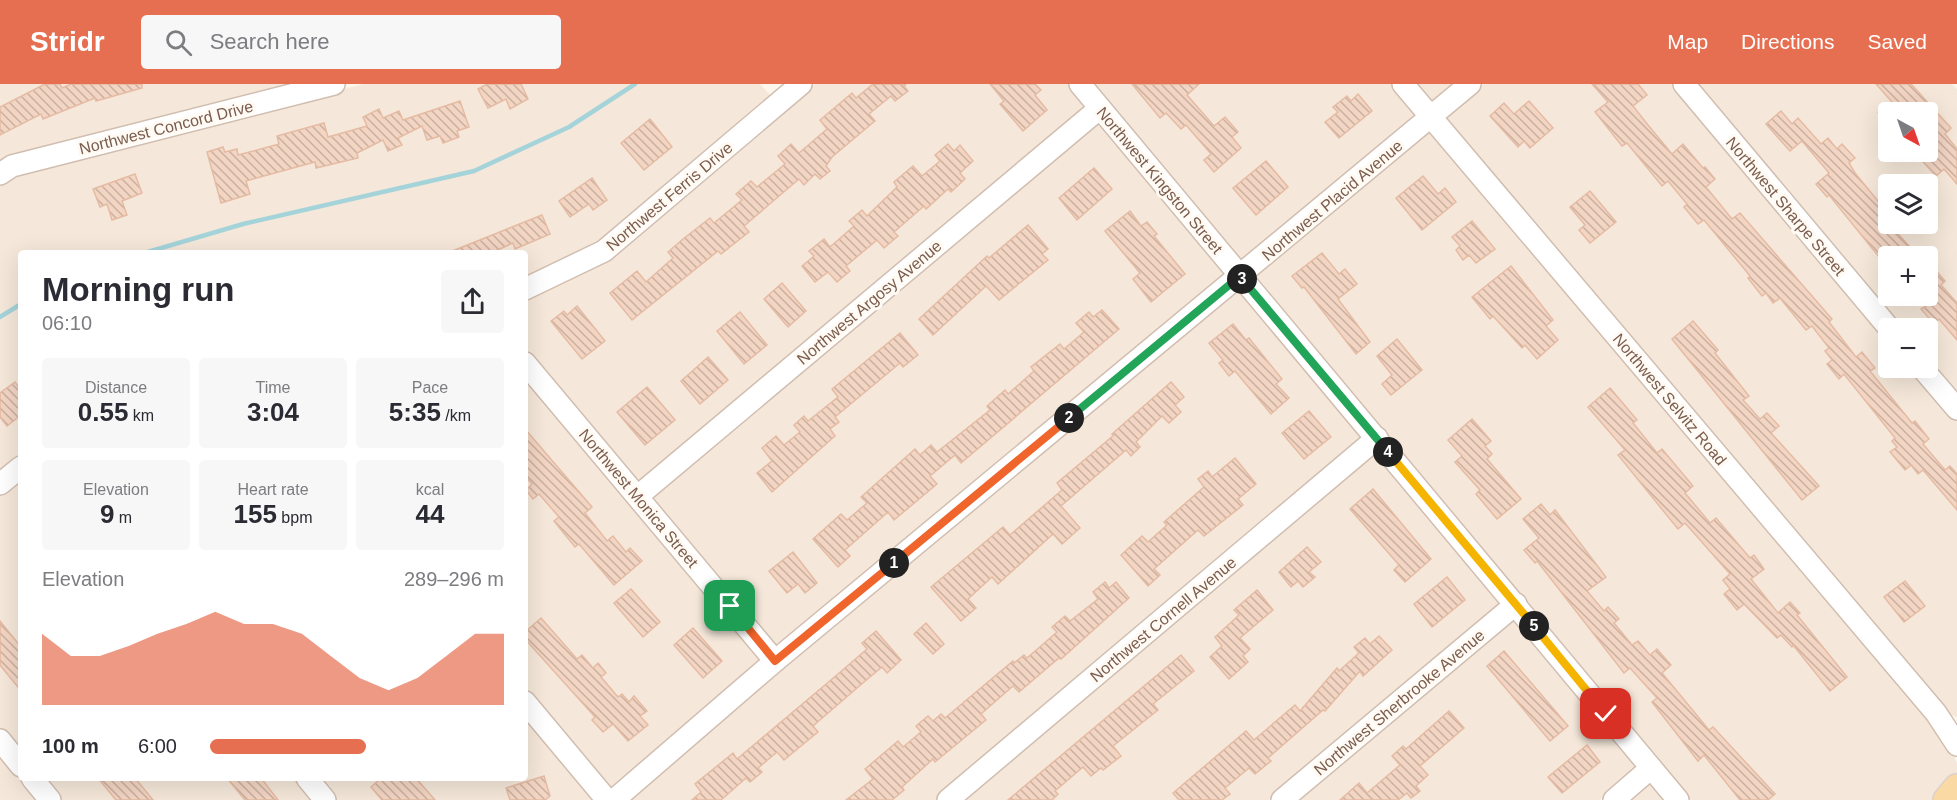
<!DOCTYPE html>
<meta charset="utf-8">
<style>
:root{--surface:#fff;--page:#f7f7f7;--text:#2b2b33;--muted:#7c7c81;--accent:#e76f51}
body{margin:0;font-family:Arial,sans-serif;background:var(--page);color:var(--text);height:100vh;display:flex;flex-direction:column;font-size:22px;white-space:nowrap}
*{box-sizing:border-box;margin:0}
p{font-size:20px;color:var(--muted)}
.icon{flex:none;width:33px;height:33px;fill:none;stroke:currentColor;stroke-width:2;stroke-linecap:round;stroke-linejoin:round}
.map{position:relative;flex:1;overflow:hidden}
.side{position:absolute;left:18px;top:166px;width:510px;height:531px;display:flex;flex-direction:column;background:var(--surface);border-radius:6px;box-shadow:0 6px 24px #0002}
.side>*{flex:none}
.needle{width:39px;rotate:140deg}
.tools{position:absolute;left:1878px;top:18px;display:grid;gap:12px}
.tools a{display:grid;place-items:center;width:60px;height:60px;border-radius:6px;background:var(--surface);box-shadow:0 6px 24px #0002;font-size:30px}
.pin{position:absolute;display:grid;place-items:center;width:51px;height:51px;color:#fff;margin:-26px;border-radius:12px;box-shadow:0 3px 9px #0006}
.km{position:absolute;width:30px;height:30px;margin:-15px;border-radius:50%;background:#222;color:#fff;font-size:16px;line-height:30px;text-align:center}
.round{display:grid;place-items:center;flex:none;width:63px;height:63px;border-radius:6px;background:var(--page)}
.summary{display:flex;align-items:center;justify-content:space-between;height:102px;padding:0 24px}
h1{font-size:33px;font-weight:600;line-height:45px}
.metrics{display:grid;grid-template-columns:repeat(3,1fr);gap:9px;height:102px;padding:6px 24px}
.metrics div{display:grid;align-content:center;border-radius:6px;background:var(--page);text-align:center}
.metrics b{font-size:26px;font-weight:600}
.metrics small{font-size:16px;font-weight:400}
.metrics p{font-size:16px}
.chart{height:168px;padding:12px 24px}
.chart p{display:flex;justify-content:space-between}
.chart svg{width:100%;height:108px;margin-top:6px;fill:var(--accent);opacity:.7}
ul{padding:0 24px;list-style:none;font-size:20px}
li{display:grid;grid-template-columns:96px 72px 1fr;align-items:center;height:45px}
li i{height:15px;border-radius:8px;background:var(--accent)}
header{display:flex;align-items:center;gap:36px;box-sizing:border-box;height:84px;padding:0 30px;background:var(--accent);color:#fff}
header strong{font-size:28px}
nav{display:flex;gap:33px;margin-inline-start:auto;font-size:21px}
.search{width:420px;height:54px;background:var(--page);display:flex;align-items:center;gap:15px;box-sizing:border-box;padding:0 21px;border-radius:6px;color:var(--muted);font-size:22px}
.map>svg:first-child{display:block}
</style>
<header>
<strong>Stridr</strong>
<div class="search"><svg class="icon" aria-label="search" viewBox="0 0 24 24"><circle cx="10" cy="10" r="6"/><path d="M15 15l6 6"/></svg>Search here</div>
<nav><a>Map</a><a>Directions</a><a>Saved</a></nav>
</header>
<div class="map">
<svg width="1957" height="716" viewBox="0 0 1957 716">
<defs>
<pattern id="building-back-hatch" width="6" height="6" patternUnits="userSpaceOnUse" patternTransform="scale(1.5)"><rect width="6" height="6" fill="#f3d5c3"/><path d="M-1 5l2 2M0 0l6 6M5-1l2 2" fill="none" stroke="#cab0a1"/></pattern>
</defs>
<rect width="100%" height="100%" fill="#fdf6ec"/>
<g fill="#f5e8da" fill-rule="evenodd">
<path d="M0,0h298l-298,80z"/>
<path d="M363,0h397l12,13 -173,147 -74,35v-25h-504v202l-21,17v-288l16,-11z"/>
<path d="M815,0h255l19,22 -451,378 -113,-134v-52l85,-40z"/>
<path d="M1090,0h303l26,31 -179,150z"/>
<path d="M1414,0h42l-25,21z"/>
<path d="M1484,0h190l214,256v28h24l45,53v296l-9,-3 -506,-595z"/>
<path d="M1694,0h258l5,5v308l-29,-35v-34h-28zM1888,28h40v40h-40zM1888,100h40v40h-40zM1888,172h40v40h-40z"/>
<path d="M1100,36l128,155 -452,374 -126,-152z"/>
<path d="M1430,45l516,611 11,23v11l-22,26h-247l-436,-522z"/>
<path d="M1240,204l125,149 -430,363h-308l160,-137z"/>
<path d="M525,291l239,285 -154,132 -85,-102z"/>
<path d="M1377,366l127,152 -235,198h-307z"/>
<path d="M21,394v275l-21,-25v-232z"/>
<path d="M1515,532l124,151 -39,33h-304z"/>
<path d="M525,630l71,86h-261l-18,-21 208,-1z"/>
<path d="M0,669l21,25 19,22h-40z"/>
<path d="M42,695h255l18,21h-255z"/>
<path d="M1651,696l16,20h-40z"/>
</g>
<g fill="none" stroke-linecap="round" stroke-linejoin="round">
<g stroke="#a5d3da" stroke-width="4.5">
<path d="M141,170l102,-30 231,-53 95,-44 66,-43"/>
<path d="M0,233l21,-13"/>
</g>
</g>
<g fill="url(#building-back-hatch)" stroke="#e6bba3" stroke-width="1.5">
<path d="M45,0h15l2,4 9,-4h71v4l-46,13 -1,-3 -52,21 -2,-5 -41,21v-28z"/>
<path d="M487,0h34l7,15 -18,10 -4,-10 -18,9 -10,-19z"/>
<path d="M873,0h33l-2,2 4,5 -13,10 -4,-5 -22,18 6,7 -43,36 -6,9 4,5 -10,8 -5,-5 -11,11 -5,-6 -55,47 5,6 -28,22 -3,-3 -86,69 -22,-27 27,-22 9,11 27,-24 -5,-6 15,-13 27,-21 4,5 28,-23 -6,-6 15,-13 6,6 28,-23 -7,-8 13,-12 8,9 28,-24 -7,-9 32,-27 4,5z"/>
<path d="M990,0h45l6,6 -6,5 12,15 -24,21 -23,-27 4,-3z"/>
<path d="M1132,0h67l-12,11 27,31 11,-9 13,15 -6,5 9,11 -27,24 -10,-12 7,-6 -25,-29 -5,4 -15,-16 -6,5z"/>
<path d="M1592,0h46l9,11 -14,11 15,19 24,29 11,-10 20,24 2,-1 10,12 -9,8 26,32 8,-6 92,106 -3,3 27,35 6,-5 13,16 -5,3 42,52 3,-2 14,18 -6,5 22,26 5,-4 7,8v36l-34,-40 -5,4 -7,-9 -6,5 -15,-18 7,-5 -5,-6 3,-3 -51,-64 -5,5 -12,-15 5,-4 -7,-9 4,-3 -17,-22 -6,4 -26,-32 -7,5 -7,-10 -4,3 -14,-18 2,-2 -46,-56 -6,4 -14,-17 3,-3 -19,-23 -6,5 -35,-43 -5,3 -27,-34 13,-10z"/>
<path d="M1876,0h35l40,44 -6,6 12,15v35l-13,-15 -8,7 -22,-24h14v-40h-49l13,-10z"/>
<path d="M1358,10l14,17 -33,27 -14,-16 13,-10 -5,-5 14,-11 4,5z"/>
<path d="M460,17l9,26 -12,4 2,6 -16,6 -3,-7 -13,4 -5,-14 -24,12 4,7 -14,6 -5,-11 -26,13 1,5 -42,10 -1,-6 -69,19 4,13 -29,9 -14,-51 16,-5 2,5 12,-3 1,6 41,-11 -2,-8 47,-13 4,14 39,-11 -4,-9 16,-8 4,9 16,-7 4,9z"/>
<path d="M1529,17l24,27 -23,20 -6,-7 -6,6 -28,-31 14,-13 10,11z"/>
<path d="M1781,27l11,13 6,-6 23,26 7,-6 9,11 5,-5 13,14 -6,5 6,10 32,39 -5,4 36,40h-30v12l-59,-73 -2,2 -11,-13 13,-11 -27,-32 -12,10 -24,-27z"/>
<path d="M650,35l22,28 -28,23 -23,-27z"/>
<path d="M948,60l6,7 6,-6 13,16 -13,12 5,6 -14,13 -3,-3 -22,20 -2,-3 -30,26 4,4 -14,12 -7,-8 -31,26 4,5 -13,11 -9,-10 -13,10 -13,-16 12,-10 -5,-5 15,-12 6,8 24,-21 -5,-5 13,-11 5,6 30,-29 -3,-5 19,-16 9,10 18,-15 -5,-6z"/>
<path d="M1266,77l22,26 -32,28 -23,-27z"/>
<path d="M1094,84l18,21 -35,31 -18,-22z"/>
<path d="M135,90l7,19 -20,8 5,14 -15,5 -5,-16 -7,3 -7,-18z"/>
<path d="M1423,92l15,18 7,-6 11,14 -34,28 -26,-32z"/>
<path d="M592,94l15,22 -14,10 -4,-6 -19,13 -11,-16z"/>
<path d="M1590,107l26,31 -26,21 -11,-13 6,-5 -15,-18z"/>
<path d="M1130,127l11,15 6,-4 10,12 -3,2 31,38 -34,28 -18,-23 7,-6 -35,-42z"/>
<path d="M542,131l8,19 -35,15 -2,-6 -24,11h-44z"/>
<path d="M1472,137l23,28 -19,14 -7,-8 -6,5 -7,-10 4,-4 -8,-9z"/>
<path d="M1028,141l20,24 -6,5 6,6 -49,40 -13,-14 -53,49 -14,-16 68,-63 2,2z"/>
<path d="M1322,169l17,21 6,-5 12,15 -19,15 32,43 -14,12 -52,-67 -2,1 -10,-12z"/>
<path d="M1928,177l17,20 -4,4 16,18v37l-18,-21 -5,5 -13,-15 5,-3 -9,-10h11z"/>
<path d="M1511,182l42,54 -7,6 12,14 -21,19 -12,-14 -3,3 -29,-32 -3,3 -18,-22z"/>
<path d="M782,199l24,28 -18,16 -24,-28z"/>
<path d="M577,222l28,35 -23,18 -31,-38 13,-10 3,4z"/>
<path d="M1102,226l17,19 -158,134 -6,-8 -25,21 7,8 -43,36 -6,-8 -43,38 5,6 -12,11 -25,-28 28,-25 6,6 20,-17 -6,-6 54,-48 5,6 11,-10 6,7 53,-42 -3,-4 18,-16 3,4 26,-23 -3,-4 29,-23 4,5 20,-17 -8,-9 13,-11 4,5z"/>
<path d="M740,228l27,33 -23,19 -27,-33z"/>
<path d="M1693,237l25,29 -3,3 34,43 -6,4 17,19 7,-6 12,13 -8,7 48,53 -17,14 -130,-161z"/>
<path d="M1233,240l13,16 3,-2 33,41 -6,5 13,14 -18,16 -36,-43 -6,5 -10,-13 4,-3 -14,-17z"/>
<path d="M900,249l18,22 -15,12 -3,-4 -65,54 4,5 -9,7 5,7 -63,56 -15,-19 15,-12 -10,-13 14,-12 8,9 16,-13 -6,-7 10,-9 4,5 30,-24 -6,-8z"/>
<path d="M1397,255l25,31 -31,25 -9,-11 10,-9 -15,-19z"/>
<path d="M708,273l20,23 -28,24 -19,-23z"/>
<path d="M15,298l6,8v25l-14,11 -7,-9v-24z"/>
<path d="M1171,298l13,15 -9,8 6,7 -12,11 -7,-7 -26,26 4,5 -9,9 -5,-6 -65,56 19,22 -18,16 -9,-10 -55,50 -6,-7 -24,22 8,9 -15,13 -30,-34 72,-60 7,8 52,-45 -5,-7 57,-48 -2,-1z"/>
<path d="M647,303l28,33 -30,25 -28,-33z"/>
<path d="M1610,304l27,32 -4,3 24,30 5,-4 31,37 -8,7 25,30 6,-5 34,40 4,-3 10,14 -13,10 27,34 12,-11 10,11 -3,2 50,62 -17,14 -37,-46 -1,2 -11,-12 -4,3 -33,-34 -7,6 -13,-16 6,-5 -7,-9 7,-6 -45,-51 -7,6 -60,-74 7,-5 -37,-43z"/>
<path d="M1309,327l22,26 -27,22 -22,-26z"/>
<path d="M1472,335l19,22 -6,5 7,8 -5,5 34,40 -24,20 -21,-25 4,-4 -25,-28 7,-6 -14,-16z"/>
<path d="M525,345l67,78 -7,6 22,28 6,-5 13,16 4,-4 12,13 -28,24 -35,-41 -4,3 -21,-26 5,-4 -20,-23 -6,5 -7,-9 6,-6 -7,-8z"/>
<path d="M1235,374l21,26 -18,15 5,6 -39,31 -6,-6 -44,39 6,6 -12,11 -27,-31 21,-19 6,6 19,-17 -3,-3 40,-35 -6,-8 10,-8 4,6z"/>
<path d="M1373,405l58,70 -26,23 -11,-12 5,-5 -49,-56z"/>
<path d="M1541,420l9,11 5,-5 51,67 -19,14 17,20 4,-4 11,12 -5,4 18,22 6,-4 12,14 7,-6 14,16 -9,8 47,57 4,-3 62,67 -7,6h-28l-36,-45 -6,6 -46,-59 5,-4 -27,-30 -6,5 -87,-112 -2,2 -11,-13 15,-12 -16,-19z"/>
<path d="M1307,463l14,15 -12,10 6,5 -12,10 -5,-6 -7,6 -12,-15z"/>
<path d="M793,468l24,31 -12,10 -7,-9 -11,9 -18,-22z"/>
<path d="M1447,493l18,23 -33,27 -18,-23z"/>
<path d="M1905,497l20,25 -21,16 -20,-25z"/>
<path d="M1105,498l4,6 7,-6 13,16 -68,61 -2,-1 -40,34 -6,-6 -32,28 5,6 -51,42 -2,-3 -31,28 2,3 -12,10h-46l27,-21 -8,-10 33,-28 5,6 18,-15 -5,-6 12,-10 5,5 8,-7 4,4 68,-57 1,2 10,-8 3,3 30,-26 -5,-5 13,-11 5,5 28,-22 -5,-7z"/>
<path d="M631,505l29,33 -17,15 -29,-34z"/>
<path d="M1257,506l16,20 -33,28 10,11 -7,7 5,6 -19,17 -19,-22 12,-11 -7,-9 24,-22 -5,-5z"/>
<path d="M541,534l36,41 5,-4 11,13 5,-5 8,10 -5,4 17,20 4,-3 7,8 5,-6 13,15 -7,5 8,9 -20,16 -15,-17 -10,8 -11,-12 3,-3 -70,-78v-7z"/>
<path d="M0,537l21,26v44l-21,-26z"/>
<path d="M926,539l18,21 -11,10 -19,-20z"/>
<path d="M693,544l29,33 -19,17 -29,-33z"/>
<path d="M876,547l25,29 -14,13 -5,-6 -18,15 -51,44 5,6 -34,28 -7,-8 -19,16 4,4 -12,10 -4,-4 -25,22h-29l9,-8 -6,-8 38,-31 4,6 101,-85 29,-25 -5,-6z"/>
<path d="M1379,552l13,14 -29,26 -3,-5 -35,40 -2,-1 -55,48 3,3 -16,13 -6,-6 -24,20 5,6 -8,6h-43l-6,-7 73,-62 8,9 41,-35 5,6 37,-43 2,3 20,-18 -5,-6 11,-9 5,6z"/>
<path d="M1504,567l64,75 -18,15 -63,-75z"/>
<path d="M1181,571l13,16 -41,33 5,6 -45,36 8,10 -18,14 -2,-2 -10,8 -8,-9 -28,24 3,3 -6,6h-44z"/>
<path d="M1449,627l15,17 -44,38 8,9 -12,11 4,5 -9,7 -4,-5 -9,7h-58l19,-17 8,10 33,-28 -8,-9 11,-10 3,3z"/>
<path d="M1587,661l13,17 -38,31 -14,-16z"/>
<path d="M544,692l6,20 -5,4h-35l-4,-12z"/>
<path d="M98,694h37l18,22h-37z"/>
<path d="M227,694h34l17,22h-33z"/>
<path d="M381,694h35l19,22h-53l-11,-13z"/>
</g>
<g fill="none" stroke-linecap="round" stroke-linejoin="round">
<defs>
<g id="minor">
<path d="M1080,0l598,716"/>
<path d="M1403,0l533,629 21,32"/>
<path d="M1684,0l205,244"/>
<path d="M0,90l12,-8 322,-82"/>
<path d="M525,205l79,-38 197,-167"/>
<path d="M525,279l250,298"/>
<path d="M1922,284l35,41"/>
<path d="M0,400l21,-17"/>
<path d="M638,412l462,-388"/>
<path d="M525,618l82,98"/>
<path d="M0,656l21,26"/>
<path d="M32,694l18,22"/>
<path d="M307,694l18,22"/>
<path d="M614,716l161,-139 695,-577"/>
<path d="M948,716l429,-362"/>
<path d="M1282,716l234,-196"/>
<path d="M1614,716l37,-32"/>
</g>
<path id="major" d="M1947,716l10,-12"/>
</defs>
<use href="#minor" stroke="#d1beb0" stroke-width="24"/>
<use href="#major" stroke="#dad1cd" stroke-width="30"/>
<use href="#minor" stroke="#fff" stroke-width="21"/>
<use href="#major" stroke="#fbd9a5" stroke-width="27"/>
</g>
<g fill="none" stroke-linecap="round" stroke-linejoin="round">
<defs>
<path id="split-1" d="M730,522l45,55 119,-98"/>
<path id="split-2" d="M894,479l175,-145"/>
<path id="split-3" d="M1069,334l171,-142 2,3"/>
<path id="split-4" d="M1242,195l146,173"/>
<path id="split-5" d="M1388,368l146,174"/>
<path id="split-6" d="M1534,542l72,88"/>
</defs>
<use href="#split-1" stroke="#fff" stroke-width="12"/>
<use href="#split-2" stroke="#fff" stroke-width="12"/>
<use href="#split-3" stroke="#fff" stroke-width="12"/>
<use href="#split-4" stroke="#fff" stroke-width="12"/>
<use href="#split-5" stroke="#fff" stroke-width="12"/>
<use href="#split-6" stroke="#fff" stroke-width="12"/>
<use href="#split-1" stroke="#f0652b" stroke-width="8"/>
<use href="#split-2" stroke="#f0652b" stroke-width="8"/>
<use href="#split-3" stroke="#22a559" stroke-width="8"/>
<use href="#split-4" stroke="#22a559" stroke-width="8"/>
<use href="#split-5" stroke="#f5b400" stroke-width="8"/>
<use href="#split-6" stroke="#f5b400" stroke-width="8"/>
</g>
<g text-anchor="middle" stroke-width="6" stroke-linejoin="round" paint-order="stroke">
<g font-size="16" fill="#7a5c4d" stroke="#fffaf3">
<text transform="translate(166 43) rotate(-14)" y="6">Northwest Concord Drive</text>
<text transform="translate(1160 96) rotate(50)" y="6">Northwest Kingston Street</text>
<text transform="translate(669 112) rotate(-40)" y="6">Northwest Ferris Drive</text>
<text transform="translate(1332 116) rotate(-40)" y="6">Northwest Placid Avenue</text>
<text transform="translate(1786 122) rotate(50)" y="6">Northwest Sharpe Street</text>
<text transform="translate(869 218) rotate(-40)" y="6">Northwest Argosy Avenue</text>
<text transform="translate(1670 315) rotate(50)" y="6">Northwest Selvitz Road</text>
<text transform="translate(639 414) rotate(50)" y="6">Northwest Monica Street</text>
<text transform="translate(1163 535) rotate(-40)" y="6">Northwest Cornell Avenue</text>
<text transform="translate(1399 618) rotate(-40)" y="6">Northwest Sherbrooke Avenue</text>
</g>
</g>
</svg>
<div class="tools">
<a><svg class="needle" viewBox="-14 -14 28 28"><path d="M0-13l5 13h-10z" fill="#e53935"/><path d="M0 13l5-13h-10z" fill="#7c7c81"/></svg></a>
<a><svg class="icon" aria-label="layers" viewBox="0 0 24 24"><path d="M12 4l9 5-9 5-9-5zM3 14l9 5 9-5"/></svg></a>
<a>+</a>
<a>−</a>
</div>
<div class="pin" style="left:730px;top:522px;background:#1e9e55"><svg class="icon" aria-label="arrive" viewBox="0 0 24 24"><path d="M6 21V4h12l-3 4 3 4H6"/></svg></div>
<div class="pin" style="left:1606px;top:630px;background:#d93025"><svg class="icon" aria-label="check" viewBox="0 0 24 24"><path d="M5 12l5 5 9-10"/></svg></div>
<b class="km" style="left:894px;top:479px">1</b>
<b class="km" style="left:1069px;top:334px">2</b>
<b class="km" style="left:1242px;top:195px">3</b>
<b class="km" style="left:1388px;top:368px">4</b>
<b class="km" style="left:1534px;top:542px">5</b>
<section class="side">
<div class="summary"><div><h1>Morning run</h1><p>06:10</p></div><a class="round"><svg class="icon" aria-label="share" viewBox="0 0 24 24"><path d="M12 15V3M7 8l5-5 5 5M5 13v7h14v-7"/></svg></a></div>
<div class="metrics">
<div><p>Distance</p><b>0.55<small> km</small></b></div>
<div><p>Time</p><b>3:04</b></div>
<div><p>Pace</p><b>5:35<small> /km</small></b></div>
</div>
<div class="metrics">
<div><p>Elevation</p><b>9<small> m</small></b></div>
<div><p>Heart rate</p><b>155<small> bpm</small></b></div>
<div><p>kcal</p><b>44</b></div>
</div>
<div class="chart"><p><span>Elevation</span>289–296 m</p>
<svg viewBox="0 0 160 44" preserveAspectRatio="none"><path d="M0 44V15L10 24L20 24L30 20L40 15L50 11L60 6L70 11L80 11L90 15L100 24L110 33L120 38L130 33L140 24L150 15L160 15V44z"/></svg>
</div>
<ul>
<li><b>100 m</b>6:00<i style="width:53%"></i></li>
</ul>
</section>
</div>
